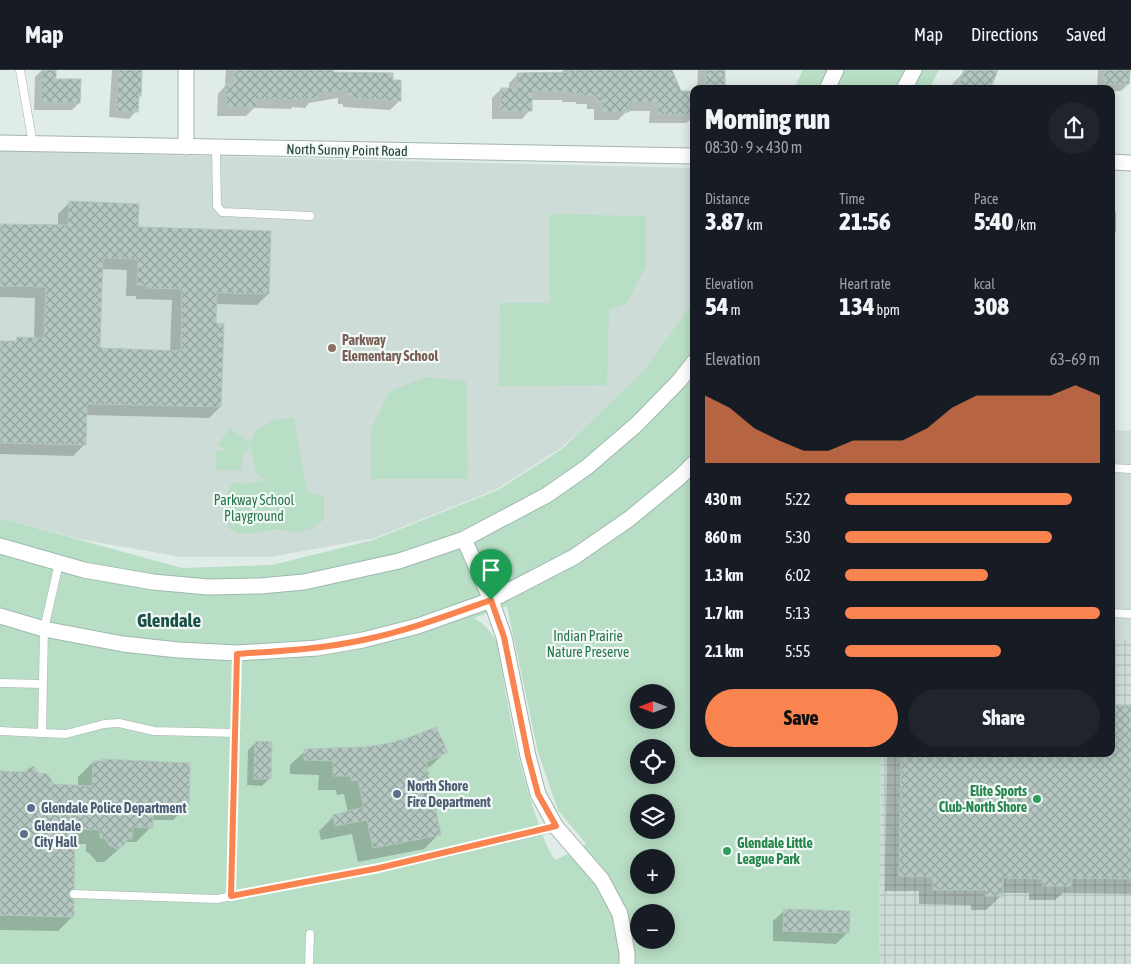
<!DOCTYPE html>
<meta charset="utf-8">
<style>
:root{--surface:#171b24;--page:#20242c;--text:#f1f3f6;--muted:#9ea1a6;--line:#363941;--accent:#fa8450}
body{margin:0;font-family:"Asap Condensed",sans-serif;background:var(--page);color:var(--text);height:100vh;display:flex;flex-direction:column;font-size:19px;white-space:nowrap}
*{box-sizing:border-box;margin:0}
p{font-size:16px;color:var(--muted)}
.icon{flex:none;width:28px;height:28px;fill:none;stroke:currentColor;stroke-width:2;stroke-linecap:round;stroke-linejoin:round}
.map{position:relative;flex:1;overflow:hidden}
.panel{position:absolute;left:690px;top:15px;width:425px;height:672px;display:flex;flex-direction:column;background:var(--surface);border-radius:10px;box-shadow:0 2px 12px #0003}
.panel>*{flex:none}
.needle{width:32px;rotate:270deg}
.buttons{position:absolute;left:630px;top:614px;display:grid;gap:10px}
.buttons a{display:grid;place-items:center;width:45px;height:45px;border-radius:50%;background:var(--surface);box-shadow:0 2px 12px #0003;font-size:25px}
.pin{position:absolute;display:grid;place-items:center;width:42px;height:42px;color:#fff;margin:-51px -21px;border-radius:50% 50% 50% 0;rotate:-45deg;box-shadow:0 0 5px #0007}
.pin .icon{rotate:45deg}
.round{display:grid;place-items:center;flex:none;width:52px;height:52px;border-radius:26px;background:var(--page)}
.summary{display:flex;align-items:center;justify-content:space-between;height:85px;padding:0 15px}
h1{font-size:28px;font-weight:800;line-height:38px}
.stats{display:grid;grid-template-columns:repeat(3,1fr);gap:8px;height:85px;padding:5px 15px}
.stats div{display:grid;align-content:center}
.stats b{font-size:25px;font-weight:800}
.stats small{font-size:14px;font-weight:400}
.stats p{font-size:14px}
.chart{height:140px;padding:10px 15px}
.chart p{display:flex;justify-content:space-between}
.chart svg{width:100%;height:90px;margin-top:5px;fill:var(--accent);opacity:.7}
.cta{display:flex;gap:10px;margin-top:auto;padding:10px 15px}
.cta a{flex:1;height:58px;border-radius:30px;background:var(--accent);color:#111;font-size:20px;font-weight:800;line-height:58px;text-align:center}
.cta a+a{background:var(--page);color:var(--text)}
ul{padding:0 15px;list-style:none;font-size:16px}
li{display:grid;grid-template-columns:80px 60px 1fr;align-items:center;height:38px}
li i{height:12px;border-radius:6px;background:var(--accent)}
header{display:flex;align-items:center;gap:30px;box-sizing:border-box;height:70px;padding:0 25px;background:var(--surface);border-bottom:1px solid var(--line)}
header strong{font-size:24px}
nav{display:flex;gap:28px;margin-inline-start:auto;font-size:18px}
.map>svg:first-child{display:block}
</style>
<header>
<strong>Map</strong>
<nav><a>Map</a><a>Directions</a><a>Saved</a></nav>
</header>
<div class="map">
<svg width="1131" height="894" viewBox="0 0 1131 894">
<defs>
<pattern id="industrial-grid" width="8" height="8" patternUnits="userSpaceOnUse" patternTransform="scale(1.25)"><rect width="8" height="8" fill="#cedcd7"/><path d="M0 4h8M4 0v8" fill="none" stroke="#b1beb9"/></pattern>
<pattern id="building-cross-hatch" width="8" height="8" patternUnits="userSpaceOnUse" patternTransform="scale(1.25)"><rect width="8" height="8" fill="#b5c7c1"/><path d="M0 0l8 8M0 8l8-8" fill="none" stroke="#93a39e"/></pattern>
</defs>
<rect width="100%" height="100%" fill="#e0ece8"/>
<g fill="#cedcd7">
<path d="M0,81l694,17v140l-50,67 -83,73 -64,41 -122,49 -105,19h-89l-102,-18 -79,-21z"/>
<path d="M1111,360l20,1v209h-20z"/>
</g>
<path fill="url(#industrial-grid)" d="M1111,570h20v324h-252l2,-210h230z"/>
<g fill="#b8dfc5" fill-rule="evenodd">
<path d="M803,0h136l-10,19h-135z"/>
<path d="M550,144l96,2v50l-19,37 -18,7 -2,75 -108,1 1,-83h50z"/>
<path d="M694,231v453h187l-2,210h-879v-446l182,50 90,-3 101,-25 125,-50 64,-41 81,-77zM507,536l31,146 20,58 28,34 -30,16c-10,-11 -13,-25 -18,-38 -21,-58 -31,-119 -41,-180 -7,-11 -12,-18 -23,-24zM639,622h27v28h-27zM639,678h27v27h-27zM639,732h27v28h-27zM639,788h27v27h-27zM639,842h27v28h-27z"/>
<path d="M425,307l41,4 2,98h-97v-50l18,-37z"/>
<path d="M294,347l10,61 5,15 15,2v25l-12,8 -16,5 -21,-4 -20,4 -15,1 -11,-5 -6,-30 10,-17 12,2 20,-4 -9,-8 -5,-27 -9,11v14h-26v-19h12l-10,-7 12,-16 20,16 6,-14 16,-9z"/>
</g>
<g fill="#0003" fill-rule="evenodd">
<path d="M42,0l37,33 -7,7h-38l1,-33z"/>
<path d="M112,0h28v26l-3,2 -1,13 -7,8 -20,-2z"/>
<path d="M226,0h92l74,11 8,19 -10,10 -47,-3v-3h-5v-6l-29,5 -4,5 -13,-1 -1,2 -37,-1 -8,8h-29l1,-22 7,-8z"/>
<path d="M564,0h107l9,22h14v28h-4l-4,3h-37l1,-12h-23l-9,9h-24v-11h-7v-5h-11v-2h-14v-2h-31l-1,10 -8,9h-30v-21l9,-9h8v-6l9,-9 44,-2z"/>
<path d="M698,0h26l-1,17h11v2h-37z"/>
<path d="M966,0h30l-7,19h-38l2,-6z"/>
<path d="M1098,0h31l-1,14 -7,7h-10v-2h-14z"/>
<path d="M69,133l68,26 131,65 -11,11 -41,-1 -1,21 5,82 -11,11 -124,-3 -1,30 -11,11 -73,-2v-112h14l3,-3h17l1,-41 -35,-1v-72l58,1v-12zM101,199l26,1 -1,26h10v3l36,1 -2,52 -71,-2z"/>
<path d="M1111,142h5v19l-5,5z"/>
<path d="M1131,637v187l-68,-1 -8,7h-26v-7h-28v3l-15,14h-15v-5l-52,-1v-13h-34l2,-137h224z"/>
<path d="M256,672l13,37 -7,7 -15,-1 1,-35z"/>
<path d="M305,681h141l-15,15 -5,3 13,65 -15,15 -66,13 -6,-28 -31,6 -2,-9 15,-15 14,-3 -4,-19 -7,1 -1,-5h-18l1,-15 -29,-1v-9z"/>
<path d="M103,690l85,46 -15,14h-22v7l-15,15h-9l-23,20h-7l-8,-9 -3,-1v-8h-12l-7,49 6,23 -15,15 -58,-1v-157l38,2 14,11h26v-9l15,-15 7,1z"/>
<path d="M785,840l63,22 -12,12 -63,-3v-20z"/>
</g>
<g fill="url(#building-cross-hatch)" stroke="#b2c6bf" fill-rule="evenodd">
<path d="M42,0h14v9h25l-1,24h-39z"/>
<path d="M118,0h24l-1,26h-2l-1,16 -22,-1z"/>
<path d="M234,0h99v2l60,1v7h8v21l-49,-3v-3h-5v-6l-31,6v4l-15,-1v2l-44,-1 -1,8h-30v-23h8z"/>
<path d="M570,0h102l9,21h13v24l-36,-1v-12h-29v10h-27v-11h-6v-5h-12v-2l-14,-1v-1l-36,-1v2h-2v18h-32l1,-23h16v-15l53,-1z"/>
<path d="M706,0h19v19h-20z"/>
<path d="M964,0h34l-8,19h-33z"/>
<path d="M1104,0h26l-1,14h-25z"/>
<path d="M69,131l70,3 -1,23 133,4 -2,63 -52,-1 -1,30 8,1 -3,83 -134,-3 -1,41 -86,-2v-102h17v-4l27,1 2,-51 -46,-1v-62l68,1zM103,188l35,1 -1,26 10,1 -1,2 36,1 -1,62 -81,-3z"/>
<path d="M1111,635l20,1v173l-60,-1v8h-28v-7l-40,-1v18h-18l1,-6h-53v-13l-34,-1 2,-122h210z"/>
<path d="M436,657l12,25 -22,10 15,73 -68,13 -6,-28 -32,6 -2,-11 31,-8 -6,-27 -6,1 -2,-5h-17v-15l-29,-1v-11l62,-2 24,-4 20,-6z"/>
<path d="M255,671l17,1 -1,37h-17z"/>
<path d="M102,689l88,4 -1,43 -36,-1v23l-20,-1 -1,12h-4l-5,7 -7,3 -7,-4 -5,-7h-4v-8l-25,-1 -1,59 -4,3 -2,3 3,4 3,2v17l-74,-2v-144l22,1 12,-6 4,7 10,1 5,10 39,2 1,-25h9z"/>
<path d="M784,839l66,2 -1,22 -66,-2z"/>
</g>
<g fill="none" stroke-linecap="round" stroke-linejoin="round">
<defs>
<g id="lane">
<path d="M20,0l13,74"/>
<path d="M216,77l1,59 5,6 88,4"/>
<path d="M1111,398l20,1"/>
<path d="M1111,543l20,1"/>
<path d="M0,613l42,1"/>
<path d="M0,661l42,2 2,-104 15,-66"/>
<path d="M42,663l24,1 38,-10 15,-1 35,8 82,2"/>
<path d="M74,824l143,5 162,-31 177,-41"/>
<path d="M231,826l6,-243"/>
<path d="M309,894l1,-30"/>
</g>
<g id="street">
<path d="M0,73l694,13"/>
<path d="M186,77v-77"/>
<path d="M1111,92l20,1"/>
<path d="M464,469l27,61 13,37 24,119 10,38 18,33 46,53 18,34 7,39v11"/>
</g>
<g id="secondary">
<path d="M827,19l9,-19"/>
<path d="M904,19l10,-19"/>
<path d="M0,476l84,24 69,12 55,5 52,-1 44,-4 95,-21 65,-22 83,-44 40,-28 50,-43 42,-43 15,-19"/>
<path d="M0,546l44,13 79,15 55,6 59,3 80,-5 46,-8 55,-14 73,-26 83,-43 55,-38 51,-42 14,-14"/>
</g>
</defs>
<use href="#lane" stroke="#a3b4af" stroke-width="9"/>
<use href="#street" stroke="#a3b4af" stroke-width="17"/>
<use href="#secondary" stroke="#9eb8b1" stroke-width="17"/>
<use href="#lane" stroke="#fff" stroke-width="8"/>
<use href="#street" stroke="#fff" stroke-width="15"/>
<use href="#secondary" stroke="#fff" stroke-width="15"/>
</g>
<g fill="none" stroke-linecap="round" stroke-linejoin="round">
<defs>
<path id="route" d="M491,530l13,37 24,119 10,38 18,32 -177,42 -148,28 6,-242c42,-3 85,-5 126,-14 44,-9 86,-25 128,-40z"/>
</defs>
<use href="#route" stroke="#fff" stroke-width="10"/>
<use href="#route" stroke="#fa8450" stroke-width="6"/>
</g>
<circle fill="#8d6e63" stroke="#f1f8f5" stroke-width="2" cx="332" cy="278" r="5"/>
<g fill="#5c6f8a" stroke="#f1f8f5" stroke-width="2">
<circle cx="397" cy="724" r="5"/>
<circle cx="31" cy="738" r="5"/>
<circle cx="24" cy="764" r="5"/>
</g>
<g fill="#2e9e5b" stroke="#f1f8f5" stroke-width="2">
<circle cx="1037" cy="729" r="5"/>
<circle cx="727" cy="781" r="5"/>
</g>
<g text-anchor="middle" stroke-width="4.5" stroke-linejoin="round" paint-order="stroke">
<g font-size="14" fill="#203e37" stroke="#f1f8f5">
<text transform="translate(347 80) rotate(1)" y="5">North Sunny Point Road</text>
</g>
<g font-size="14" font-weight="bold" fill="#785e54" stroke="#f1f8f5" text-anchor="start">
<text x="342" y="275">Parkway<tspan x="342" dy="16">Elementary School</tspan></text>
</g>
<g font-size="14" fill="#27774b" stroke="#f1f8f5">
<text x="254" y="435">Parkway School<tspan x="254" dy="16">Playground</tspan></text>
<text x="588" y="571">Indian Prairie<tspan x="588" dy="16">Nature Preserve</tspan></text>
</g>
<g font-size="14" font-weight="bold" fill="#4e5e75" stroke="#f1f8f5" text-anchor="start">
<text x="407" y="721">North Shore<tspan x="407" dy="16">Fire Department</tspan></text>
<text x="41" y="743">Glendale Police Department</text>
<text x="34" y="761">Glendale<tspan x="34" dy="16">City Hall</tspan></text>
</g>
<g font-size="14" font-weight="bold" fill="#27864d" stroke="#f1f8f5" text-anchor="end">
<text x="1027" y="726">Elite Sports<tspan x="1027" dy="16">Club-North Shore</tspan></text>
<text x="737" y="778" text-anchor="start">Glendale Little<tspan x="737" dy="16">League Park</tspan></text>
</g>
<g font-size="19" font-weight="bold" fill="#1a5147" stroke="#f1f8f5">
<text x="169" y="557">Glendale</text>
</g>
</g>
</svg>
<div class="buttons">
<a><svg class="needle" viewBox="-14 -14 28 28"><path d="M0-13l5 13h-10z" fill="#e53935"/><path d="M0 13l5-13h-10z" fill="#9ea1a6"/></svg></a>
<a><svg class="icon" aria-label="locate" viewBox="0 0 24 24"><circle cx="12" cy="12" r="6"/><path d="M12 2v4M12 18v4M2 12h4M18 12h4"/></svg></a>
<a><svg class="icon" aria-label="layers" viewBox="0 0 24 24"><path d="M12 4l9 5-9 5-9-5zM3 14l9 5 9-5"/></svg></a>
<a>+</a>
<a>−</a>
</div>
<div class="pin" style="left:491px;top:530px;background:#1e9e55"><svg class="icon" aria-label="arrive" viewBox="0 0 24 24"><path d="M6 21V4h12l-3 4 3 4H6"/></svg></div>
<section class="panel">
<div class="summary"><div><h1>Morning run</h1><p>08:30 · 9 × 430 m</p></div><a class="round"><svg class="icon" aria-label="share" viewBox="0 0 24 24"><path d="M12 15V3M7 8l5-5 5 5M5 13v7h14v-7"/></svg></a></div>
<div class="stats">
<div><p>Distance</p><b>3.87<small> km</small></b></div>
<div><p>Time</p><b>21:56</b></div>
<div><p>Pace</p><b>5:40<small> /km</small></b></div>
</div>
<div class="stats">
<div><p>Elevation</p><b>54<small> m</small></b></div>
<div><p>Heart rate</p><b>134<small> bpm</small></b></div>
<div><p>kcal</p><b>308</b></div>
</div>
<div class="chart"><p><span>Elevation</span>63–69 m</p>
<svg viewBox="0 0 160 44" preserveAspectRatio="none"><path d="M0 44V11L10 17L20 27L30 33L40 38L50 38L60 33L70 33L80 33L90 27L100 17L110 11L120 11L130 11L140 11L150 6L160 11V44z"/></svg>
</div>
<ul>
<li><b>430 m</b>5:22<i style="width:89%"></i></li>
<li><b>860 m</b>5:30<i style="width:81%"></i></li>
<li><b>1.3 km</b>6:02<i style="width:56%"></i></li>
<li><b>1.7 km</b>5:13<i style="width:100%"></i></li>
<li><b>2.1 km</b>5:55<i style="width:61%"></i></li>
</ul>
<div class="cta"><a>Save</a><a>Share</a></div>
</section>
</div>
